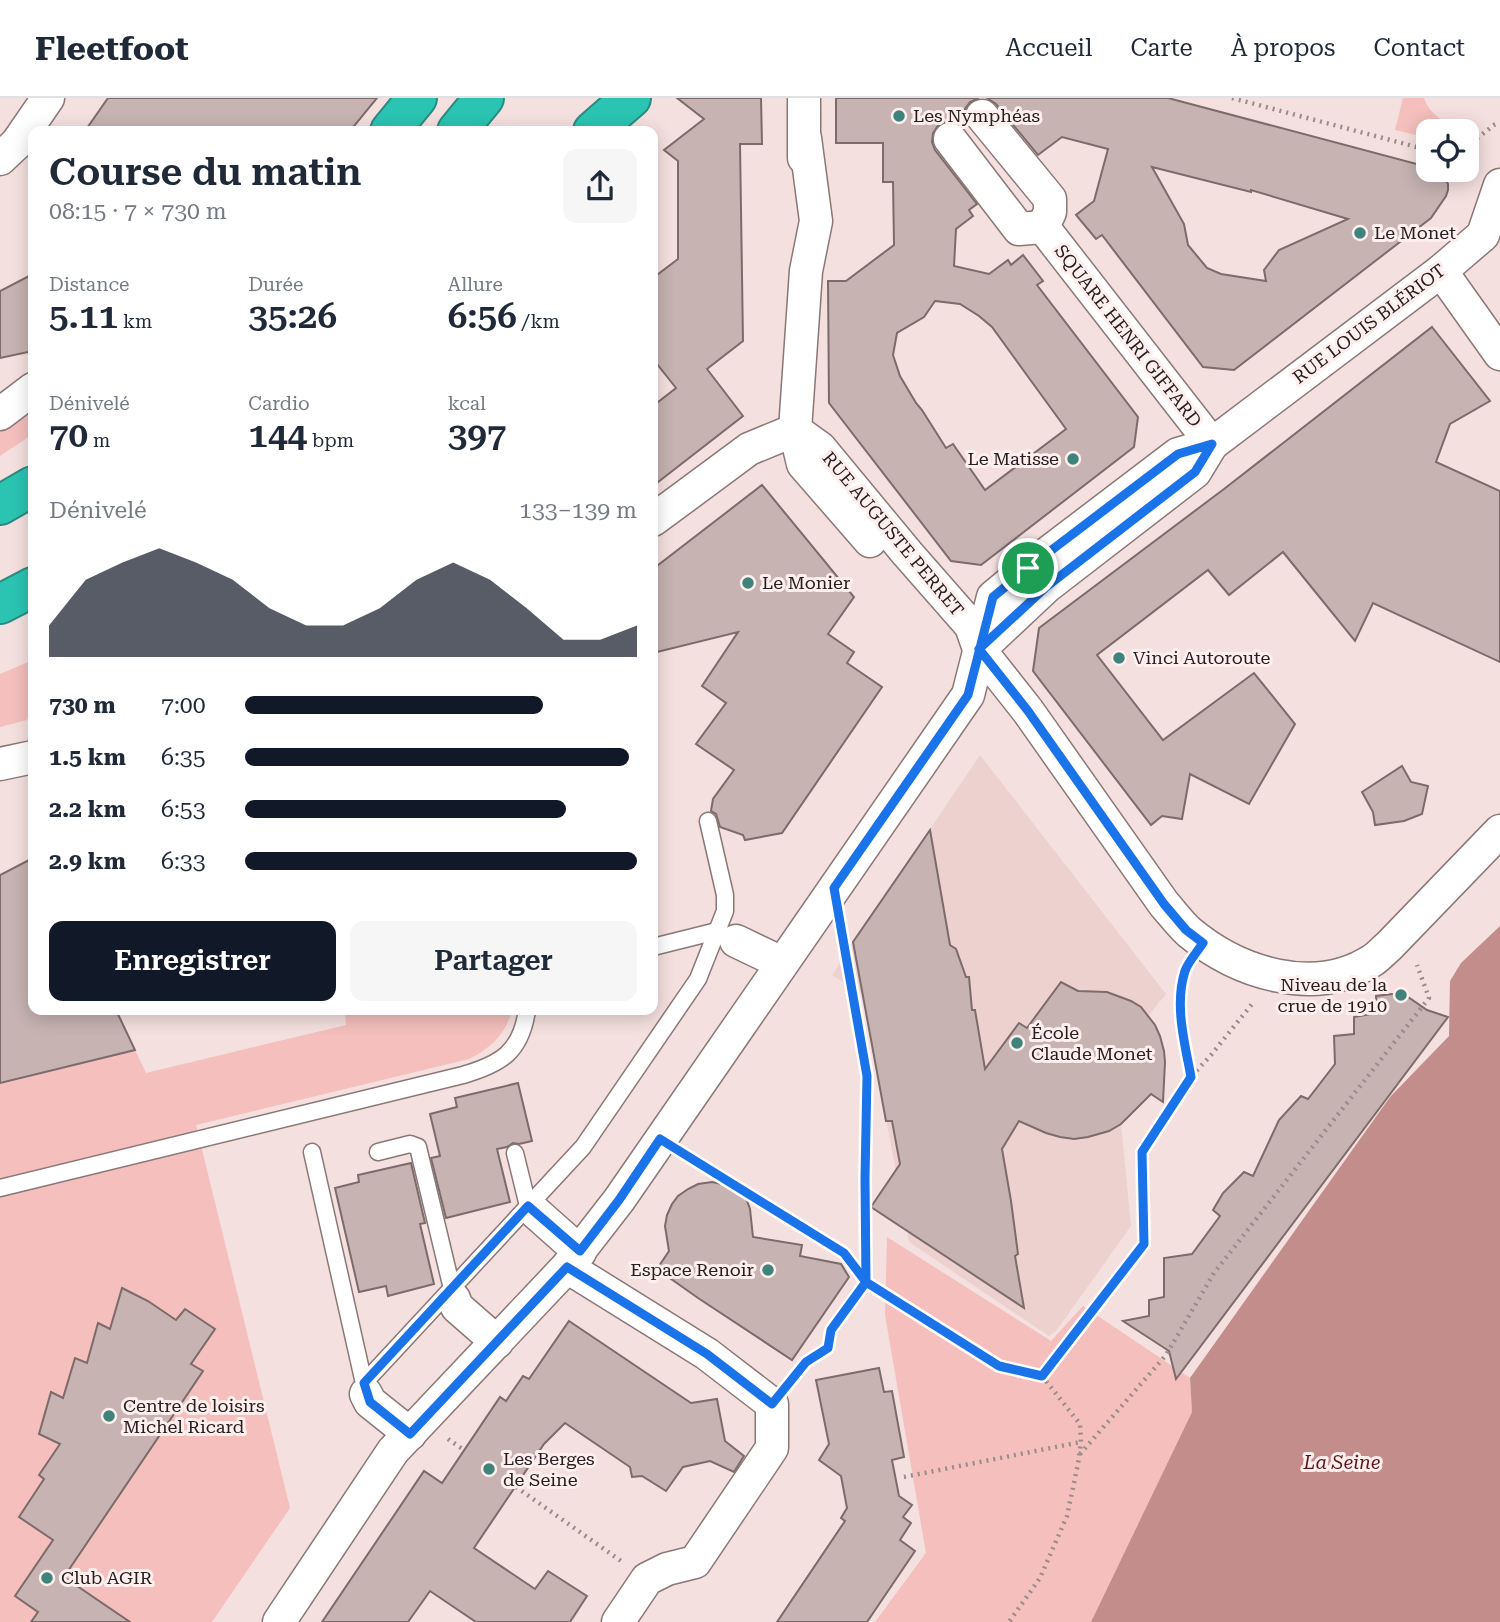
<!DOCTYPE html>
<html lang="fr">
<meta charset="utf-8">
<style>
:root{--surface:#fff;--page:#f6f6f7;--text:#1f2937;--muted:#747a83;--line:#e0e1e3;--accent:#111827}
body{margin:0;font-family:"Roboto Serif",serif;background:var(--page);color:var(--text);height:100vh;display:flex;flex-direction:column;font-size:26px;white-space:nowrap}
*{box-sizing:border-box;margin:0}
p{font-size:23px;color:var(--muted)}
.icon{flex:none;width:38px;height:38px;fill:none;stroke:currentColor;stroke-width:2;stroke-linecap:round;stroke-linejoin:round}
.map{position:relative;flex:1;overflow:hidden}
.sheet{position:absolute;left:28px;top:28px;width:630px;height:889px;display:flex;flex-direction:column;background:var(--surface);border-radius:14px;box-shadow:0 4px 18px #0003}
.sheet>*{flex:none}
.tools{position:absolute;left:1416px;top:21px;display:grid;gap:14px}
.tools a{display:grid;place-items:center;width:63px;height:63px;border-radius:14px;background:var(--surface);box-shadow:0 4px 18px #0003;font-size:35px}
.pin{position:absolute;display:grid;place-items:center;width:60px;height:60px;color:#fff;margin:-30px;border:4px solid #fff;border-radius:50%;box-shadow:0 2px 7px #0007}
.round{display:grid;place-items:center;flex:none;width:74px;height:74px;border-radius:14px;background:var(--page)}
.head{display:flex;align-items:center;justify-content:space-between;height:119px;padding:0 21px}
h1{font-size:38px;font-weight:600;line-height:52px}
.stats{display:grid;grid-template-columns:repeat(3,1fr);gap:10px;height:119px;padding:7px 21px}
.stats div{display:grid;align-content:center}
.stats b{font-size:35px;font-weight:600}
.stats small{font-size:19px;font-weight:400}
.stats p{font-size:19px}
.chart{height:196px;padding:14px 21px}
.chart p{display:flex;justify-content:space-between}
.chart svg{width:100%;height:126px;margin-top:7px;fill:var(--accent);opacity:.7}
.cta{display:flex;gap:14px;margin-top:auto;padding:14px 21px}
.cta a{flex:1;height:80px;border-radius:14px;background:var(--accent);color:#fff;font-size:28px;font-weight:600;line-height:80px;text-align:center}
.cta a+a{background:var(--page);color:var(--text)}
ul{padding:0 21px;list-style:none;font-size:23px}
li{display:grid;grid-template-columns:112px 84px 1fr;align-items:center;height:52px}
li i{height:18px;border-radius:9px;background:var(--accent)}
header{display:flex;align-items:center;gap:42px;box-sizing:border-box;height:98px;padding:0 35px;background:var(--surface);border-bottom:2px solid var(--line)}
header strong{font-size:33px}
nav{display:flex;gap:38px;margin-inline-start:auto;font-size:24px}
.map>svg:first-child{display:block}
</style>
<header>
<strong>Fleetfoot</strong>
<nav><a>Accueil</a><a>Carte</a><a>À propos</a><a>Contact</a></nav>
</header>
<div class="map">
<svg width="1500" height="1524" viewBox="0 0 1500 1524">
<rect width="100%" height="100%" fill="#f4e0df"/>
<path fill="#edd1cf" d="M980,657l186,239 -17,21 11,21 4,14 1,12 -4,26 3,1 -5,11 -10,-8 -9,14 -19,18 10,102 -75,105 -7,5 -140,-94 -46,-247 -31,-20z"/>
<g fill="#f4bfbd">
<path d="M1403,0h21c6,18 23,25 37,33h-33v7l-33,-8z"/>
<path d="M33,312v24l-33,22v-25z"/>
<path d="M33,562v36l-6,24 -27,7v-53z"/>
<path d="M345,912h167c-6,24 -21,38 -43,49l-273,66 94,383 -78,114h-212v-539l135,-33 11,23 200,-48z"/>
<path d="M887,1139l164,104 32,-35 107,72 2,34 -101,210h-216l51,-69 -41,-238z"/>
</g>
<path fill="#c38d8b" d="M1500,828v696h-409l101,-210 -2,-34 200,-281 59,-61 1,-55 11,-18z"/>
<g fill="#c6b3b2" stroke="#7c6b6a" stroke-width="2" fill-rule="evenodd">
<path d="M108,0h269l-27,33h-265z"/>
<path d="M677,0h84l1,46h-22l3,197 -36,28 36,47 -90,70v-80l23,-18 -23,-29v-81l25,-19v-98l-14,-11 40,-31z"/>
<path d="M836,0h143l-9,4 -5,7 -1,5 -10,8 -7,-1 -8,3 -6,9 -1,9 3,8 42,54 -8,6 4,6 -17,13 -2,37 35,8 19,-14 3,5 12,-10 20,26 -6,4 101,132 -4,30 -153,118 -30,-4 -122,-158 -1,-122h18l48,-36 -1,-63h-10v-39h-47zM935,203l25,3 19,12 13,11 74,102 -81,61 -32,-46 -7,4 -24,-38 -6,-7 -16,-27 -7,-21 4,-22 27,-16z"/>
<path d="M987,0h181l260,69v3h9l6,5 5,9v6l-2,6 -15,22 -197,152 -31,-3 -101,-132 -6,4 -20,-24 18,-14 14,-52 -46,-12 -24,18 -42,-51zM1152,69l99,25v-2l97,29 -69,31 -15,20 2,11 -45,-7 -14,-6 -19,-23 -4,-21z"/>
<path d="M33,176v77l-33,7v-67z"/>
<path d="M1432,229l58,74 -40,23 -14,38 64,29v171l-127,-59 -18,38 -72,-89 -54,43 -21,-25 -111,85 66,85 91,-67 41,51 -46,80 -59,-30 -8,45 -20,-3 -11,9 -118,-154 6,-43 185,-139z"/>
<path d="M762,387l92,112 -26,37 26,18 -7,11 35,24 -100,146 -37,7 -2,-5 -23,-8 -4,-13 -5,-3 2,-12 21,-29 -38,-26 30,-41 -24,-17 36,-54 -85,21v-84z"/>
<path d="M1402,668l9,16 17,4 -6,28 -18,7 -29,4 -2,-13 -11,-20z"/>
<path d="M930,732l20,115 6,4 10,28h3l3,33h3l10,59 34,-46 8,5 34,-46 17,9 29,1 24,9 10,6 14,18 5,11 4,15 1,11 -2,40 -12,-8 -30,30 -12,7 -21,6 -14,2 -14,-2 -14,-4 -27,-12 -17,28 9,52 7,53 -3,2 9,52 -153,-101 29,-43 -8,-43h-6l-33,-179z"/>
<path d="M33,760v152h83l19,40 -135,33v-208z"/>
<path d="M1392,896l16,3 19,13 21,7 -272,362 -7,-28 -46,-30 26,-5v-16l15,-3v-39l28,-4 28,-38 -7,-6 10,-17 21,-21 9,4 26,-56 22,-24 7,3 27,-35 -1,-28 20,-2v-17l23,-4 -1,-17z"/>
<path d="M518,985l14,58 -13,3 -6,-1 -6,4 -10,2 13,53 -64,16 -15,-60 9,-2 -10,-42 27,-7 -2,-9z"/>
<path d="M411,1065l14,60 -5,1 14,60 -46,12 -2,-10 -27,6 -24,-104 24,-6 -1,-7z"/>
<path d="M712,1084l20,4 14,12 4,11 3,28 49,8 -2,11 41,8 8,13 -57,83 -94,-62 -41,-29 12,-18 -4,-25 2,-11 5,-11 6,-8 10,-7 10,-5z"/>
<path d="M122,1190l26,13 28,19 9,-11 30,20 -24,35 12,7 -139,206 66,45h-99l7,-10 -23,-16 38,-56 -34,-23 25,-38 -5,-4 21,-31 -21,-10 12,-42 12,6 12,-40 12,5 11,-40 12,6z"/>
<path d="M569,1223l122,82 26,-4 8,42 19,15 -10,16 -24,-11 -27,6 -17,24 -24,-15 -10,1 -2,-10 -65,-44 -21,21 -70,104 61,41 13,-18 39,25 -17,26h-94l-46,-31 -22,31h-86l102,-151 18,12 58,-86 6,4 17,-25 6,3z"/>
<path d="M879,1270l5,24 8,-1 12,66 -12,3 7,36 13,9 -9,12 8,6 -11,17 15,11 -48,71h-90l68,-101 -4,-3 6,-10 -6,-32 -22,-16 10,-16 -13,-64z"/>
</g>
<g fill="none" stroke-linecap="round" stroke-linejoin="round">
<defs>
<g id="lane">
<path d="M653,849l64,-16 7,4"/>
<path d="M312,1054l53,236"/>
<path d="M378,1054l32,-8 8,3 35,146"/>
<path d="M515,1055l13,53 5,4"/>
<path d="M0,1090l463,-113c38,-11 58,-23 64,-65"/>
<path d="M364,1285l219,-236 115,-168 27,-68v-16l-17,-74"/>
</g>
<g id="street">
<path d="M982,18l68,83v13l-7,15 169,217"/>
<path d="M805,40l11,83 -10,50 -11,159 8,34 67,77"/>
<path d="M950,41l69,90 24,-2"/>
<path d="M804,60v-60"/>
<path d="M0,61l17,-16 31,-45"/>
<path d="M1441,173l59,83"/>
<path d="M0,316l33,-25"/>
<path d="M795,332l25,18 87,105 64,73 8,23 49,62 136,193c8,9 16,20 25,28 49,41 126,66 184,28 6,-4 11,-10 16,-14l111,-115"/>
<path d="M653,422l96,-71 46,-19"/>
<path d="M979,552l67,-63 149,-115 17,-28 229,-173 42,-36 17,-50"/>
<path d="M0,666l33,-7"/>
<path d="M736,843l46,22"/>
<path d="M535,1114l45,40"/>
<path d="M567,1169l140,87 65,50v44l-77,114 -28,7 -20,10 -29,43"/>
<path d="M454,1201l3,8 40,35"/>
<path d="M366,1296l4,8 40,32"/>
<path d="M279,1524l114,-171 174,-184 52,-67 349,-505 25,-98 35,-29 150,-114 34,-10"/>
</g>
<g id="highway">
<path d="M390,33l27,-33"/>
<path d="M457,33l27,-33"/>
<path d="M593,33l38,-33"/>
<path d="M0,407l33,-19"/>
<path d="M0,506l33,-17"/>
</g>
</defs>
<use href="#lane" stroke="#8a7877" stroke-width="19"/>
<use href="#street" stroke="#8a7877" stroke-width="35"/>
<use href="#highway" stroke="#2a8b7f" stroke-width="42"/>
<g stroke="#9a8c8b" stroke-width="4.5" stroke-dasharray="2 5" stroke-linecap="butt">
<path d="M1232,0l196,52"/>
<path d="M1466,49l28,-22 6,-2"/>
<path d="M1185,873l-4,28 2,30 8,47"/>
<path d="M689,1059l155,96 22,29 133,84 43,10 38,48 1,18 -3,22 -11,52 -27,62 -31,44"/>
<path d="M1042,1278l102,-132 -2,-93 49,-74 20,-22 41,-51"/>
<path d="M792,1280l14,-16 22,-14 3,-18 35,-48 -1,-104 2,-102 -25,-141"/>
<path d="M448,1341l16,11"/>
<path d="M1080,1356l86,-99 48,-82 215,-275 -12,-33"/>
<path d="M904,1379l177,-35"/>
<path d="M516,1389l105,74"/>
</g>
<use href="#lane" stroke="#fff" stroke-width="16"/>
<use href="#street" stroke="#fff" stroke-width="32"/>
<use href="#highway" stroke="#2bc4b2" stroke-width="38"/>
</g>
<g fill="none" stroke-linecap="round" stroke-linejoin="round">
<defs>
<path id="route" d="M1028,470l-35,29 -25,98 -134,193 33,188 -2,102 1,104 -22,-29 -184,-114 -41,61 -39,51 -52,-45 -164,177 6,19 40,32 157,-167 140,87 65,50 34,-42 22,-14 3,-18 35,-48 133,84 43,10 102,-132 -2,-92 49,-75c-6,-33 -17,-72 -6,-106 3,-9 12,-19 18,-28l-17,-13 -22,-26 -136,-193 -49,-62 67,-62 149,-115 17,-28 -34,10 -150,114"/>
</defs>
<use href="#route" stroke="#fff" stroke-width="14"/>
<use href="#route" stroke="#1a73e8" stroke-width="9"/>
</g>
<g fill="#3f847a" stroke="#feeeed" stroke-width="2.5">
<circle cx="899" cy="18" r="7"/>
<circle cx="1360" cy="135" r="7"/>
<circle cx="1073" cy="361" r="7"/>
<circle cx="748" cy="485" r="7"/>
<circle cx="1119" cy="560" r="7"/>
<circle cx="1401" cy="897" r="7"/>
<circle cx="1017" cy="945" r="7"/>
<circle cx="768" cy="1172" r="7"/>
<circle cx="109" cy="1318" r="7"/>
<circle cx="489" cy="1371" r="7"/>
<circle cx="47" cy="1480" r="7"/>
</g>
<g text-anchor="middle" stroke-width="6" stroke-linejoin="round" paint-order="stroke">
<g font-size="18" fill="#272020" stroke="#feeeed" text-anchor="start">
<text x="913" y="24">Les Nymphéas</text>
<text x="1374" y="141">Le Monet</text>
<text x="1059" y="367" text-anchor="end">Le Matisse</text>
<text x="762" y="491">Le Monier</text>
<text x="1133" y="566">Vinci Autoroute</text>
<text x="1387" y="893" text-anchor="end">Niveau de la<tspan x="1387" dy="21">crue de 1910</tspan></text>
<text x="1031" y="941">École<tspan x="1031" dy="21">Claude Monet</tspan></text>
<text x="754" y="1178" text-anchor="end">Espace Renoir</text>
<text x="123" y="1314">Centre de loisirs<tspan x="123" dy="21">Michel Ricard</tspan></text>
<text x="503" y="1367">Les Berges<tspan x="503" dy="21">de Seine</tspan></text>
<text x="61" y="1486">Club AGIR</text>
</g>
<g font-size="18" fill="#272020" stroke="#feeeed">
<text transform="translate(1369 226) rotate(-37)" y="6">RUE LOUIS BLÉRIOT</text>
<text transform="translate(1128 238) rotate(52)" y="6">SQUARE HENRI GIFFARD</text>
<text transform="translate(893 436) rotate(50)" y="6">RUE AUGUSTE PERRET</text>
</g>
<g font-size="19" font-style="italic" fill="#59171b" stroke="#feeeed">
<text x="1342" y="1371">La Seine</text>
</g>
</g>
</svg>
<div class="tools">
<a><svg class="icon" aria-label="locate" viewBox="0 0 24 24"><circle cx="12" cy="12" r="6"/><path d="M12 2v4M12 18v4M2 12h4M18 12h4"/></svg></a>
</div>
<div class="pin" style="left:1028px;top:470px;background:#1e9e55"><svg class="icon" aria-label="arrive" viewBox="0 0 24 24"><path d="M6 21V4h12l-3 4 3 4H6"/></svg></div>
<section class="sheet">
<div class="head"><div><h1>Course du matin</h1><p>08:15 · 7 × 730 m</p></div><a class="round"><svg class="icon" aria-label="share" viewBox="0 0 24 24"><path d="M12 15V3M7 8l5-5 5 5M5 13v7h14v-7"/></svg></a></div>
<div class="stats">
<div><p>Distance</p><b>5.11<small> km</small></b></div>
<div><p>Durée</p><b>35:26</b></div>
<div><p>Allure</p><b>6:56<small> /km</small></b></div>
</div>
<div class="stats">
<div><p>Dénivelé</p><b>70<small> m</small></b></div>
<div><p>Cardio</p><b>144<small> bpm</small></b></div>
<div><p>kcal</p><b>397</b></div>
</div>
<div class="chart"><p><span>Dénivelé</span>133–139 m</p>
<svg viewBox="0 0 160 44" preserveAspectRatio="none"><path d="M0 44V33L10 17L20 11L30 6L40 11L50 17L60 27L70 33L80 33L90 27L100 17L110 11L120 17L130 27L140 38L150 38L160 33V44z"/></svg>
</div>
<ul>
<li><b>730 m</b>7:00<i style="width:76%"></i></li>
<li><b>1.5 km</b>6:35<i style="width:98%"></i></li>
<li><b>2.2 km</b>6:53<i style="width:82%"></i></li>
<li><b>2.9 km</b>6:33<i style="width:100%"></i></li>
</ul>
<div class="cta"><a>Enregistrer</a><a>Partager</a></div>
</section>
</div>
